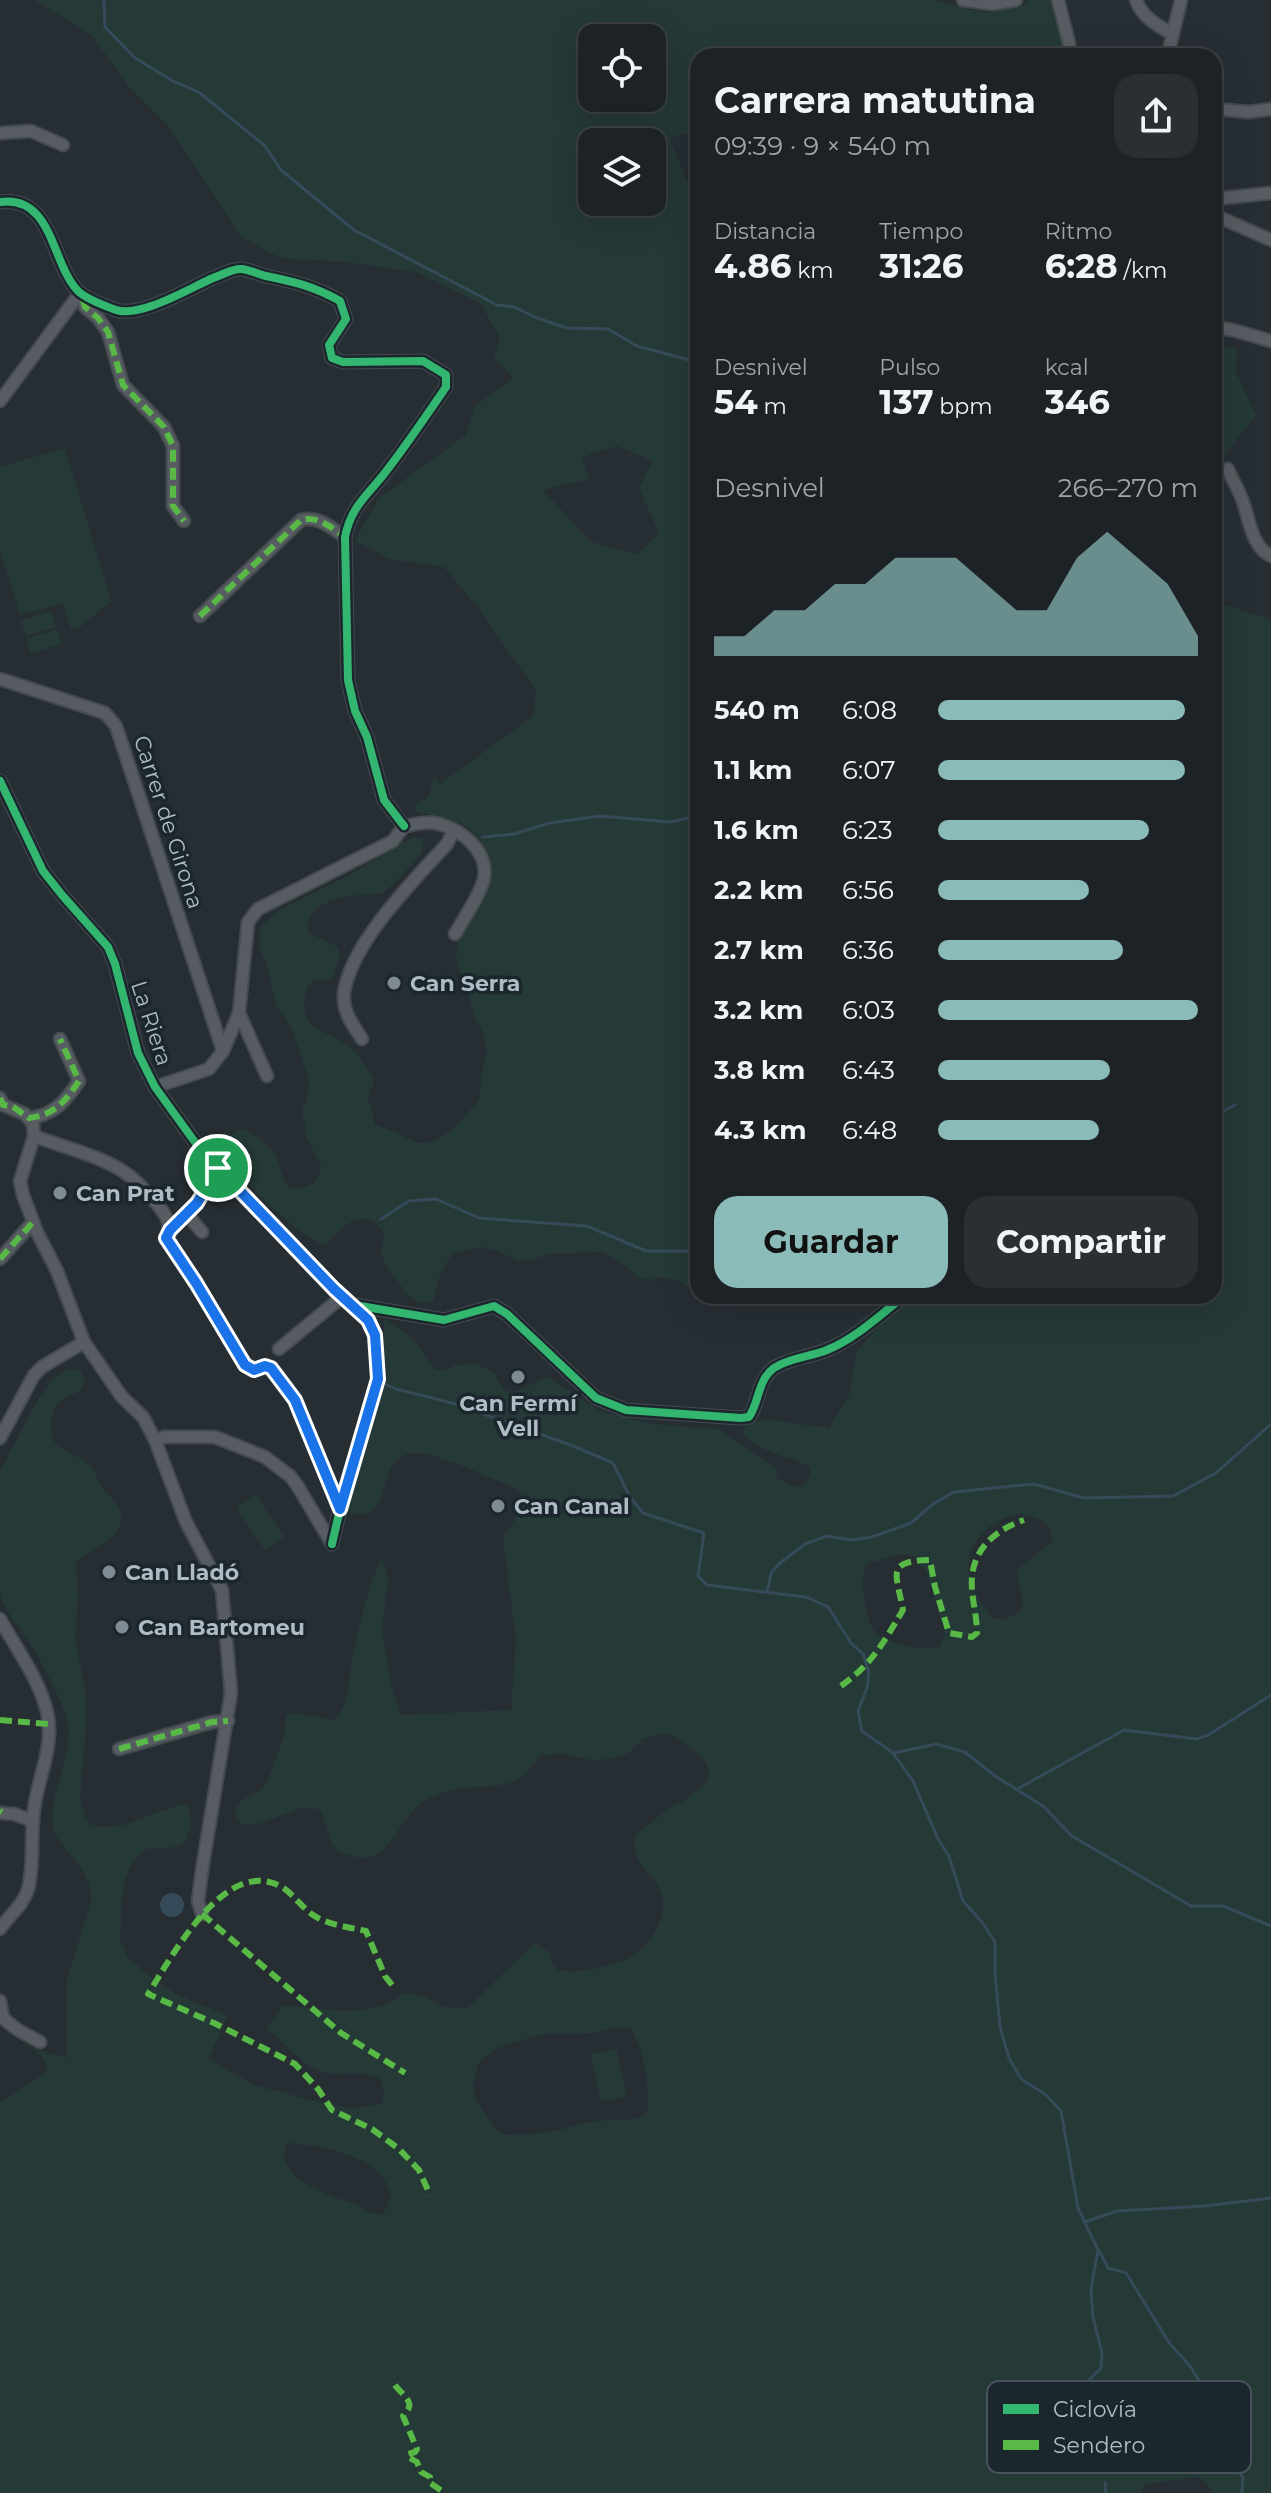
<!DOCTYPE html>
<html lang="es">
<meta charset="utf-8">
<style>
:root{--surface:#1d2226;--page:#2a2f32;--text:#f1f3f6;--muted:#a0a4a7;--line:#3b3f43;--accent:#8bbbb9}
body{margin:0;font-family:Montserrat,sans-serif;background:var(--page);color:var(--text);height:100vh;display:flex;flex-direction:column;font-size:30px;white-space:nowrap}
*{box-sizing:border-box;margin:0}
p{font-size:26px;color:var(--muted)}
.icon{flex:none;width:44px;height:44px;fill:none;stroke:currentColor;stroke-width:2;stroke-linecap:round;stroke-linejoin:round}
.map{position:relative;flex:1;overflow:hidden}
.panel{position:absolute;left:690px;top:48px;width:532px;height:1256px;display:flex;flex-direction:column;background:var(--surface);border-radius:24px;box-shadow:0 8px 32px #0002,0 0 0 2px var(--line)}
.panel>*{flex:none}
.controls{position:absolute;left:578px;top:24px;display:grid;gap:16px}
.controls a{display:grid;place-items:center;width:88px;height:88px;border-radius:16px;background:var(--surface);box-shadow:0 8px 32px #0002,0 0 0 2px var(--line);font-size:40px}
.pin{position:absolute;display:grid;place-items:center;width:68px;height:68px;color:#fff;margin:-34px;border:4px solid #fff;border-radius:50%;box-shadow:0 2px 8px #0007}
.round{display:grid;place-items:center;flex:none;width:84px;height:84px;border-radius:24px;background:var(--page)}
.summary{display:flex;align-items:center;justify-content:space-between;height:136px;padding:0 24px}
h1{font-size:36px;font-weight:700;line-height:60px}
.metrics{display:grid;grid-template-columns:repeat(3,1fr);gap:12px;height:136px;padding:8px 24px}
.metrics div{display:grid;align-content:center}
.metrics b{font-size:34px;font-weight:700}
.metrics small{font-size:22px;font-weight:400}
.metrics p{font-size:22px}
.chart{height:224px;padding:16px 24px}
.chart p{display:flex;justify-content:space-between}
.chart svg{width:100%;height:144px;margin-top:8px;fill:var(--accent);opacity:.7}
.primary-button{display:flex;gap:16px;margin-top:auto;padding:16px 24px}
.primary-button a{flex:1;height:92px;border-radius:24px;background:var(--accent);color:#111;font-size:32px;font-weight:700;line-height:92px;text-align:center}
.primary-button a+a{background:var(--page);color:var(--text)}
ul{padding:0 24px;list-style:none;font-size:26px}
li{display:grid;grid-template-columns:128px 96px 1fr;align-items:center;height:60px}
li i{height:20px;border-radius:10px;background:var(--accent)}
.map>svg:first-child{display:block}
</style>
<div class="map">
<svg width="1271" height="2493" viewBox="0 0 1271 2493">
<rect width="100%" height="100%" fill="#272e33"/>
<g fill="#253937" fill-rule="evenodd">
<path d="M35,0h897l56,13 38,-8 2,-5h22l13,47v9h-365v75l-29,7 25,60 4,2v1079l-9,10 -7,-6 -9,-4 -15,-2 -8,3 -10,-2 -18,-15 -20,-11 -54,2 -18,6 -10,1 -23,-10 -14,-4 -30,6 -12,18 -8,29 -4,3 -10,-1 -11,-6 -22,-32 -5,-9 3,-22c-20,-30 -42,-6 -59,12 -25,-7 -83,-64 -97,-86 -5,-12 0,-29 15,-30l17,9 15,16 9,25 6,8 10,2 14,-6 6,-9 1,-10 -14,-25 -5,-30 5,-9 2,-20 -17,-50 -16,-25 -8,-37 -9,-22 2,-20 17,-15 73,-37 62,-37 10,2c0,4 1,9 -1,12 -3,7 -33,39 -40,42 -8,3 -17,1 -25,2 -21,3 -55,11 -48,38l29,14 2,9 -8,23c-14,1 -26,0 -27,17 -4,40 19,31 44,50 10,8 19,24 25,35l-6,17 7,26 43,19h10l22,-11 26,-28 4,-9 1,-19 6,-23 -3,-18 -8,-16 -20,-60 4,-28 31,-53 -2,-21 -13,-22 -8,-8 -14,-6 -39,-10 -1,-5 15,-10 5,-19 6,7 93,-68 3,-25 -56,-81 -36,-43 -54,-8 -35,-18 24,-43 87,-63 8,-28 39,-29 -19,-22 6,-18 -19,-34 -65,-32 -71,-10 -65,-4 -40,-22 -70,-108 -40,-40 -38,-52zM592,38h60v60h-60zM592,142h60v60h-60zM617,446l36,15 -14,26 20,47 -22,20 -46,-12 -48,-52 46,-11 -7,-22z"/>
<path d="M1214,345l23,3 -2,23 21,44 -39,50 -3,8z"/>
<path d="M65,448l46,153 -31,26 -9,2 -8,-26 -43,12 -20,-65v-83z"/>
<path d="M1214,590l4,12 53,18v1873h-57l-14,-16 -55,7 -4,9h-1141v-390l46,-30c2,-16 -7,-20 -20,-27l41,12v-78l24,-78c3,-27 -21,-46 -36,-67 -11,-39 21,-77 12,-116 -3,-15 -29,-64 -38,-78 -11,-15 -24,-29 -29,-47v-123l37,-70 17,-23 8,-6 9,-3 9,1 4,9 -1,9c-8,6 -20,10 -26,17 -4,5 -5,12 -6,18 -3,31 23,26 38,42 6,6 8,15 13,21 9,14 26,24 16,43 -8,16 -31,21 -42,35l2,31 -3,42 11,58v31l-6,71 5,20 6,8 10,2 22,-2 56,-20h10l2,20 -6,18 -8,4 -31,2 -13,12 -8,19 -3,19 -2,41 8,18 32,26 16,10 52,22 -20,43 47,26 59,16 39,8 29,-6 2,-12 -4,-12c-19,-12 -43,1 -63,-9 -17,-8 -36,-30 -50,-42l16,-23c39,4 89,15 121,-12l21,3 18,11 24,1 68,-65 15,10 2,10 6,7c22,4 52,-3 72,-13 19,-9 39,-41 32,-62 -9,-27 -30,-25 -27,-60l33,-26 17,-9 22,-19 3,-10 -8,-15 -31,-21 -11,-1 -18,5 -14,14 -17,6 -20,1 -28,-6 -21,1c-8,6 -12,16 -20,22 -12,11 -44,9 -60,11 -11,2 -25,6 -35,11 -34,19 -33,73 -82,55 -20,-7 -14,-32 -27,-45l-19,-1 -36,15 -20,2 -7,-7 -1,-9 7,-9 18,-10 7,-7 18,-49 1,-19 10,-2 38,7c17,-16 14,-44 19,-65 8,-33 14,-68 29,-97l6,19 -6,54 10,57 9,27 110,-5 5,-69 -13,-104 16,-23 1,-22 -7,-5c-23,-9 -77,-36 -100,-34 -42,4 -16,79 -68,58l39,-141v-53l28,21 24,32h11l9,-5 21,-1 17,9 11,18 9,1 35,-15 51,34 53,13 65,5 58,40 1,9 14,7 10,2 9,-11 1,-9c-21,-10 -56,-16 -69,-35l4,-8 18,-5 65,9 20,-33 8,-45 51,-54h306zM1017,1514c18,2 36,6 35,28l-34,27c-3,15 9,27 2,43l-18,8 -11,-2c-9,-13 -20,-30 -22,-46 -3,-31 21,-51 48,-58zM900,1554l14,2 13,17 18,61 -5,13c-14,4 -50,-3 -61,-11 -14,-10 -21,-58 -12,-72zM617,2027l13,1c15,24 20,58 17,85l-11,6 -42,2 -47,12 -41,2 -11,-5 -19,-31 -3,-12 5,-24 19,-15 45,-14 51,-1zM292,2143c35,4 86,12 99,50l-7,20c-9,3 -18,-1 -26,-7 -25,-11 -84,-24 -72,-62z"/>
<path d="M51,611l5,16 -30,9 -5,-15z"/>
<path d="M57,629l4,15 -31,10 -4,-15z"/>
<path d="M255,1494l29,43 -19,13 -29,-43z"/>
<path d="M616,2049l11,48 -26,4 -10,-47z"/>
</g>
<circle fill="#354b5a" cx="172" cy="1905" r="12"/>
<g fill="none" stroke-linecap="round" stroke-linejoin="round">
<g stroke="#354b5a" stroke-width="3">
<path d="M104,0l1,27 30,31 38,23 27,12 65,53 16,24 73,60 143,75 17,2 23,11 30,10 41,1 29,17 56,15"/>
<path d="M483,837l31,-3 36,-11 49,-7 71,6 28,-6"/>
<path d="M1214,1116l21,-11"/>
<path d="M381,1219l28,-18 27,-2 43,19 108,8 59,25h52"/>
<path d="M383,1383l13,6 56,14 116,41 45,19 17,34 13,16 61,20 -6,43 9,9 99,12 22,10 23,36 12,11 6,19 -2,15 -9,23 4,20 31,22 20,28 25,58 11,17 14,45 19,21 13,20v31l5,54 9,31 12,21 24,15 16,17 17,97 20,42 -7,39 2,28 9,36 -1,15 -12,12 13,19 -5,15 -4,27"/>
<path d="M767,1592l4,-19 9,-10 25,-19 22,-8 25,4 20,-3 39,-14 22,-19 21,-12 80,-8 50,14 89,-2 43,-23 55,-49"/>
<path d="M894,1753l42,-9 29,8 30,24 48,30 29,30 119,70h32l48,20"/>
<path d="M1019,1788l105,-58 73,9 13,-5 61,-39"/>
<path d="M1085,2222l32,-11 88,-5 66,-8"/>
<path d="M1100,2252l8,16 18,5 44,71 20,22 35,57 -2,14 4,17 16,24 -1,15"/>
<path d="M1105,2483l1,10"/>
</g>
<defs>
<g id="minor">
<path d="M963,0l30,4 23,-4"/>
<path d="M1058,0l11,43 1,13"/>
<path d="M1136,0c5,16 22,26 36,34"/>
<path d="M1172,56l-2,-10 11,-46"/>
<path d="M1214,109l35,3 22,-3"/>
<path d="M0,133l31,-2 32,14"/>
<path d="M1214,199l57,-6"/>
<path d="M0,202c53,-7 51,61 78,89 8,8 27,15 38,19 25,8 74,-22 97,-32 9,-3 20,-10 29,-9 8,1 16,5 24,7 29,6 47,10 74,25l6,18 -17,26 3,13 11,4 80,-1 23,14v12c-20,29 -40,59 -62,87 -18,23 -33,33 -39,63l3,143 7,31 12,26 17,63 20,26"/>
<path d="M1214,215l57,25"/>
<path d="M80,293l5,14 13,11 10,14 15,53 41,42 9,19v60l11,15"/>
<path d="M1214,327l19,3 38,11"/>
<path d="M0,401l80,-108"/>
<path d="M1228,469c4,10 10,20 14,30 7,18 9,48 29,57"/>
<path d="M200,616l101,-96c16,-5 31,8 44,17"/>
<path d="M0,679l105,34 11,13 107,325"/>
<path d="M0,781l43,90 19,24 46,52 7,17 23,89 17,34 42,58 137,144 34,31 7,15 3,44 -38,130 -8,35"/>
<path d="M404,826c9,-1 21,-5 31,-3 26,5 59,31 47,62 -6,16 -18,33 -27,49"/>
<path d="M239,1013l28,63"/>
<path d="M362,1039c-9,-14 -20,-28 -18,-46 7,-50 70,-113 103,-149l7,-14"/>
<path d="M155,1087l54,-18 14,-18 16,-38 9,-91 10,-13 135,-68 11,-15"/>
<path d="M0,1098l3,7 22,9 8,10 1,12 -14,45 3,14 14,37 20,39 27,71 38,55 21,20 12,23 31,82 36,68 9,103 -29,177 -4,31 4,13"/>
<path d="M29,1118c25,-3 36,-16 50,-37l-19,-42"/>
<path d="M34,1136c29,11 68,20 93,38 12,8 21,20 31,31 9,12 14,19 8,33l30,45 49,82 9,5 11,-4 6,2 24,32 45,109"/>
<path d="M187,1214l15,18"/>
<path d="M170,1230l27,-27 21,-35"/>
<path d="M0,1259l33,-37"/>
<path d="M354,1305l90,15 50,-14 13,8 89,84 30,12 115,8 8,-1c10,-14 9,-38 25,-49 15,-10 36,-11 53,-18 29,-12 52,-34 76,-53"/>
<path d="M279,1349l64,-53"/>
<path d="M0,1438l34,-63 8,-8 42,-25"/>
<path d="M155,1440l9,-3h51l50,20 25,19 7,9 35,59"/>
<path d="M0,1619c16,29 39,60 47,93 8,33 -9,65 -13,97 -4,26 1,53 -6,80 -5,17 -19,26 -28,40"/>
<path d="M119,1749l93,-27 16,-1"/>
<path d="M0,1813l14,1 19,7"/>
<path d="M0,2001l3,17 15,12 22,12"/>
</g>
</defs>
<use href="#minor" stroke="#444a4e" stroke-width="15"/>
<use href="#minor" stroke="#565c61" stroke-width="11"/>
<g stroke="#58b947" stroke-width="6" stroke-dasharray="12 6" stroke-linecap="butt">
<path d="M83,300l2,7 13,11 10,14 15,53 41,42 9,19v60l11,15"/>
<path d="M200,616l101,-96c16,-5 31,8 44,17"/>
<path d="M0,1098l3,7 9,1 17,12c25,-3 36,-16 50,-37l-19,-42"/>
<path d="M0,1259l33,-37"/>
<path d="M841,1686c33,-24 42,-43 62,-76 -6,-35 -19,-49 27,-50l5,27 14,46 23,4 5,-4c0,-15 -4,-29 -5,-44 -3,-36 20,-58 52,-69"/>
<path d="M0,1720l49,4"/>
<path d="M119,1749l93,-27 16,-1"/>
<path d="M0,1811l2,1"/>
<path d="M202,1914l139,119 64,40"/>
<path d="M392,1985l-7,-9 -19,-45c-18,-4 -38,-6 -53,-16 -12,-8 -20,-22 -33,-29 -56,-29 -108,71 -132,108l66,29 81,41 23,25 14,21 40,19 27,20 20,21 11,25"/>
<path d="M395,2385c4,6 17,16 14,22 -1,4 -5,6 -6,9l14,33 -2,3 -7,2v3l9,5 4,10 9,5v6l15,10"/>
</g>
<defs>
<g id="cycleway">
<path d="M0,202c53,-7 51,61 78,89 8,8 27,15 38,19 25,8 74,-22 97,-32 9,-3 20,-10 29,-9 8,1 16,5 24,7 29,6 47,10 74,25l6,18 -17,26 3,13 11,4 80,-1 23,14v12c-20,29 -40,59 -62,87 -18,23 -33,33 -39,63l3,143 7,31 12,26 17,63 20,26"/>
<path d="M0,781l43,90 19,24 46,52 7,17 23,89 17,34 42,58 137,144 34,31 7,15 3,44 -38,130 -8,35"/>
<path d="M354,1305l90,15 50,-14 13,8 89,84 30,12 115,8 8,-1c10,-14 9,-38 25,-49 15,-10 36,-11 53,-18 29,-12 52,-34 76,-53"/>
</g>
</defs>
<use href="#cycleway" stroke="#1b262d" stroke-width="13"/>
<use href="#cycleway" stroke="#33b770" stroke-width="8"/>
</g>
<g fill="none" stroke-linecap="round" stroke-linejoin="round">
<defs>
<path id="route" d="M218,1168l116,121 34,31 7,15 3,44 -38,130 -45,-109 -24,-32 -6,-2 -11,4 -9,-5 -49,-82 -30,-45 4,-8 27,-27z"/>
</defs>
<use href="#route" stroke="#fff" stroke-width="16"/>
<use href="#route" stroke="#1a73e8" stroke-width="10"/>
</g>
<g fill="#808a92" stroke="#1b262d" stroke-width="3">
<circle cx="394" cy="983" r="8"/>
<circle cx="60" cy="1193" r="8"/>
<circle cx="518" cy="1377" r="8"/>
<circle cx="498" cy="1506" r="8"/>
<circle cx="109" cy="1572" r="8"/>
<circle cx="122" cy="1627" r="8"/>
</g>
<g text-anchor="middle" stroke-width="7" stroke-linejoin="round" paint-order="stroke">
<g font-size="22" fill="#b0bcc5" stroke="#1b262d">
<text transform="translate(169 822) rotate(72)" y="8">Carrer de Girona</text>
<text transform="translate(152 1023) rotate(72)" y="8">La Riera</text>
</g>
<g font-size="22" font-weight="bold" fill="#b0bcc5" stroke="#1b262d" text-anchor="start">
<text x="410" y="991">Can Serra</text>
<text x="76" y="1201">Can Prat</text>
<text x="518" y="1411" text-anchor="middle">Can Fermí<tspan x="518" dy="25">Vell</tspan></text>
<text x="514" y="1514">Can Canal</text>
<text x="125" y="1580">Can Lladó</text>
<text x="138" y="1635">Can Bartomeu</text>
</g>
</g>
<rect x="987" y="2381" width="264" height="92" rx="12" fill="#1b262d" stroke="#48535b" stroke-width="2"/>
<rect x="1003" y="2404" width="36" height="10" fill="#33b770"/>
<rect x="1003" y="2440" width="36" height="10" fill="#58b947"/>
<g font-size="22" fill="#b0bcc5">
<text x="1053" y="2417">Ciclovía</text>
<text x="1053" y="2453">Sendero</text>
</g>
</svg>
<div class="controls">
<a><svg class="icon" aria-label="locate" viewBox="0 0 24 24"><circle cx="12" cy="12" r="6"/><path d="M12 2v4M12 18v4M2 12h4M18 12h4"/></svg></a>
<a><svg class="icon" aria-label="layers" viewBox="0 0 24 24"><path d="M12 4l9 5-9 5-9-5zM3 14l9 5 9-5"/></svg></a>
</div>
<div class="pin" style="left:218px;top:1168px;background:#1e9e55"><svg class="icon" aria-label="arrive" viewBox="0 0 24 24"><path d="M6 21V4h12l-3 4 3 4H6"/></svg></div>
<section class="panel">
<div class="summary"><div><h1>Carrera matutina</h1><p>09:39 · 9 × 540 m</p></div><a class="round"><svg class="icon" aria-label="share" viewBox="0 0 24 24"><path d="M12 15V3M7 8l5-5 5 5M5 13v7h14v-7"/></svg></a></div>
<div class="metrics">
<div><p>Distancia</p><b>4.86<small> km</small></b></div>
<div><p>Tiempo</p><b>31:26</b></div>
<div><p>Ritmo</p><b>6:28<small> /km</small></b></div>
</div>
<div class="metrics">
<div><p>Desnivel</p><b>54<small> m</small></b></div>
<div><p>Pulso</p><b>137<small> bpm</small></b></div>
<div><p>kcal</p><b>346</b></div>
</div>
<div class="chart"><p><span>Desnivel</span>266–270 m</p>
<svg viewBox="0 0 160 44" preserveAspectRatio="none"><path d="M0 44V38L10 38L20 30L30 30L40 22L50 22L60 14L70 14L80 14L90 22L100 30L110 30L120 14L130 6L140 14L150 22L160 38V44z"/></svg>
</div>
<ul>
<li><b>540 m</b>6:08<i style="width:95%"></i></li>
<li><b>1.1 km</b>6:07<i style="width:95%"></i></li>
<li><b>1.6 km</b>6:23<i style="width:81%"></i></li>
<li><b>2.2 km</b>6:56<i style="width:58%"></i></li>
<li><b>2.7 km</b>6:36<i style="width:71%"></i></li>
<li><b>3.2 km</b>6:03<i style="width:100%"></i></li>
<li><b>3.8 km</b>6:43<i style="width:66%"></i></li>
<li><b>4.3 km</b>6:48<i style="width:62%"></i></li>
</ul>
<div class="primary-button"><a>Guardar</a><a>Compartir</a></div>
</section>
</div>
